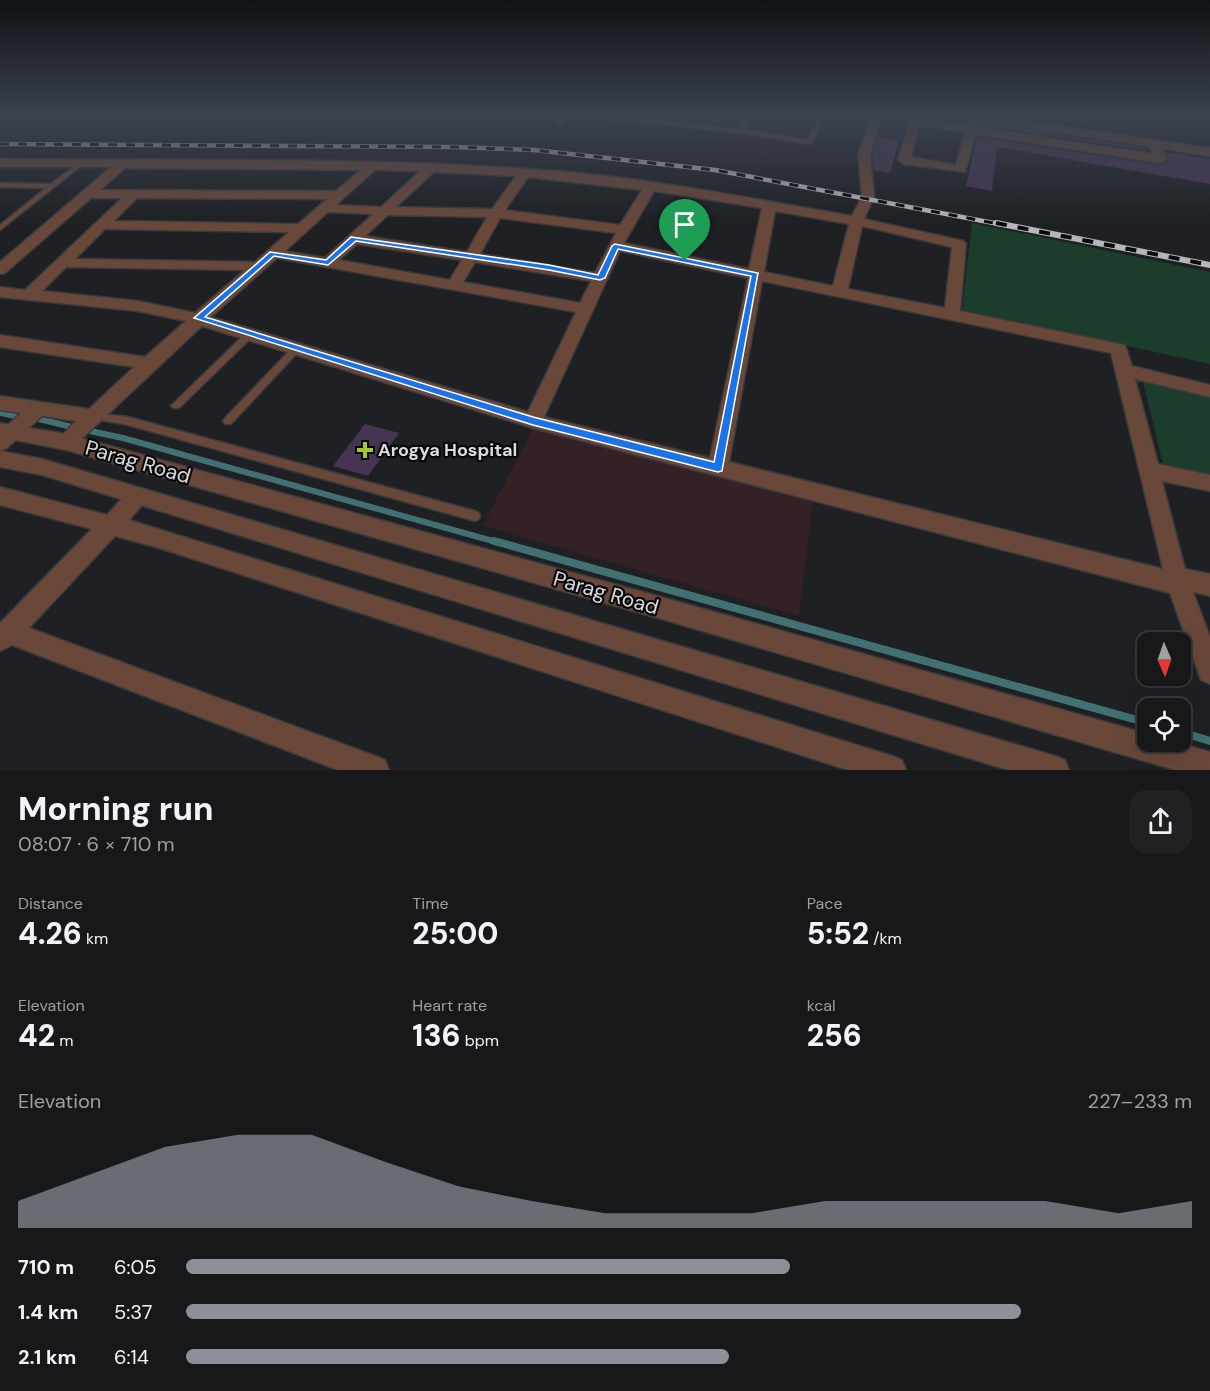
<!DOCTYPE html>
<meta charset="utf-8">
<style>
:root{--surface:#16181a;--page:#1f2123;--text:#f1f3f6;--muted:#9ea0a2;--line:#353739;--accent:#8c9099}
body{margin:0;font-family:"DM Sans",sans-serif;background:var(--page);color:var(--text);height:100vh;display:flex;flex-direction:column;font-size:22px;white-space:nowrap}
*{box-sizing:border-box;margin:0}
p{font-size:20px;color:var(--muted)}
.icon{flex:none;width:33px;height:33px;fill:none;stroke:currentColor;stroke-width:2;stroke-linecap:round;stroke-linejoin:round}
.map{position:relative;height:770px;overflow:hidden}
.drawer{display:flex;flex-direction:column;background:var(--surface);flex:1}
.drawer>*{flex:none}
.needle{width:39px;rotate:178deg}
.buttons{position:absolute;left:1137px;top:632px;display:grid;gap:12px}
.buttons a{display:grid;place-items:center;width:54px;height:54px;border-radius:12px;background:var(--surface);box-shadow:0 6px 24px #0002,0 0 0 2px var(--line);font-size:30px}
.pin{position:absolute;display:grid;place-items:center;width:51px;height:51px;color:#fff;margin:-62px -26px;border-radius:50% 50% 50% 0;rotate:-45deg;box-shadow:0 0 6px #0007}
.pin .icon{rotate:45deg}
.round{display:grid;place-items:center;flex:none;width:63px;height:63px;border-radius:18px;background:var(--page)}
.head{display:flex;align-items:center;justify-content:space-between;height:102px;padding:0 18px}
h1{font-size:33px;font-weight:800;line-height:45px}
.stats{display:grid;grid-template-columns:repeat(3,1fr);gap:9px;height:102px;padding:6px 18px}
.stats div{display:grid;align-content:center}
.stats b{font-size:30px;font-weight:800}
.stats small{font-size:16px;font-weight:400}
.stats p{font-size:16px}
.chart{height:168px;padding:12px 18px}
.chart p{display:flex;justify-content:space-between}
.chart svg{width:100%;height:108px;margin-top:6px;fill:var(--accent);opacity:.7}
ul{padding:0 18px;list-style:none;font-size:20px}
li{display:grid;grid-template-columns:96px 72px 1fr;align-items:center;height:45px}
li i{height:15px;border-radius:8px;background:var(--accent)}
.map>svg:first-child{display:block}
</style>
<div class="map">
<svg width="1210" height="770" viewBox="0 0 1210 770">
<rect width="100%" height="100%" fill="#1e2023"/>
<path fill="#332126" d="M533,428l280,74 -14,114 -316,-90z"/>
<g fill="#1c3d2b">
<path d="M972,223l238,49v92l-248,-54z"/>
<path d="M1142,378l68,17v83l-46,-10z"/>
</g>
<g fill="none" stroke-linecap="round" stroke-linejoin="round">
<g stroke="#417172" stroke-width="6">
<path d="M0,413l15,3"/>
<path d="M39,419l37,9"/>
<path d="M85,430l38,8 377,105"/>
</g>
<g stroke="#417172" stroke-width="8">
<path d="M494,541l654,182"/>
<path d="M1180,732l30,9"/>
</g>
</g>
<g fill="#463552">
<path d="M980,122l166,26 3,3 -169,-26z"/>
<path d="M877,137l22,4 -9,32 -16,-3 -2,-16z"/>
<path d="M977,137l184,28 8,-5 -3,-8 44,7v25l-213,-37 -5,44 -26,-5z"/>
<path d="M365,424l34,9 -31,43 -35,-10z"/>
</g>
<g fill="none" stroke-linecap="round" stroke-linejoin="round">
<defs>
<g id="service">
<path d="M558,115h6l-2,9 -5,-1z"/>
<path d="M589,115h15l135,14 11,-14h4l-9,15 62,10 14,-25h5l-14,27 -3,2 -68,-11 -149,-16z"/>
<path d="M80,162l2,1v2l-82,65v-5l46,-37 -46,-1v-4l51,1z"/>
<path d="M249,332l4,3 -1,2 -73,71h-6l-2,-2 2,-2 73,-71z"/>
<path d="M296,346l4,3 -1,2 -68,73h-6l-2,-3 2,-3 68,-71z"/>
<path d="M93,413l35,4 347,94 4,2 1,3 -1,3 -4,2 -347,-96 -38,-7 -2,-2 2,-2z"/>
</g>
<g id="minor">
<path d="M0,115h142l-5,3h-137z"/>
<path d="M872,115h10l-12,39 4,43 -10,22 100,22 2,3 -6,67 165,34 7,21 78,19v12l-75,-18 23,85 52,11v16l-48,-10 23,88 25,5v22l-17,-4 17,45v47l-9,-4 -31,-87 -637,-165 -331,-102 -129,121 -7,3 -7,-3 -3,-5 20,-21 -34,-5 -35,32 -7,3v-19l21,-19 -21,-3v-14l89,13 45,-42 -134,-20v-12l145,22 41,-36 -48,-10 -138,-14v-10l25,3 97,-92h-31l-86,75 -5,1v-12l111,-95h-111v-8c185,2 372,-3 556,12 99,8 198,28 296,45l10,-19 -4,-43zM125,168l236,2 -25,21 -236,-1zM375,170l45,1 -39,36 -45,-2zM434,172l82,4 -24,33 -96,-2zM528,177l114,13 -22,35 -115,-15zM654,191l108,17 -13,61 -125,-26zM137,198l190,1 -29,25 -184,-3zM775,211l74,13 -16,62 -69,-14zM328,212l45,2 -48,44 -40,-7zM388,215l99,2 -20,35 -102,-16zM500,218l116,15 -21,40 -115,-19zM862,226l90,21 -7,61 -97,-19zM105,229l184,3 -34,30 -180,-3zM357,244l105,16 -12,20 -111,-20zM620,251l128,27 -38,180 -166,-41zM277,258l299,54 -48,100 -317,-95zM475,262l116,19 -11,22 -117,-21zM66,267l179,3 -50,43 -57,-12 -96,-10zM762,281l349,72 52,216 -434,-107z"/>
<path d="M970,115l9,1 -2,11 176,27 -5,-11 6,-3 6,3 7,16 -6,4 -186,-29 -10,38 -61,-8 -6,-4 13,-41 55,7zM919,125l46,7 -9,33 -45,-8z"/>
<path d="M0,487l107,28c11,-11 23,-31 39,-25l4,6 -21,24 763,236 10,4 4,10h-58l-692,-223 -41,-11 -86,92 346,128 10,4 4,10h-51l-326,-125 -12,6v-28l92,-94 -92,-24z"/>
</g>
<g id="tertiary">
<path d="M962,115h24l224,33v8l-243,-38z"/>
<path d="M0,423l66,11 606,166 476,134v7h24l38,11v18h-35l-503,-148 -606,-172 -66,-13z"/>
<path d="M0,451l42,8 1013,297 10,4 4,10h-61l-966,-295 -42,-8z"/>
</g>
</defs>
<use href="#service" stroke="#383a3d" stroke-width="3"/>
<use href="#minor" stroke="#383a3d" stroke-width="3"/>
<use href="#tertiary" stroke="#383a3d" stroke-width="3"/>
<use href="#service" fill="#694839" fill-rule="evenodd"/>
<use href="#minor" fill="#694839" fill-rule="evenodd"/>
<use href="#tertiary" fill="#694839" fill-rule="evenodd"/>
<defs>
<path id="rail-far1" d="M0,144l454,3 80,3 181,20 289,55"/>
<path id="rail" d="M996,223l214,42"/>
</defs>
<use href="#rail-far1" stroke="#b6b6b9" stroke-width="4.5"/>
<use href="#rail" stroke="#b6b6b9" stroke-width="6"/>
<use href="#rail-far1" stroke="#09090b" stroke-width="3" stroke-dasharray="9" stroke-linecap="butt"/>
<use href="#rail" stroke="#09090b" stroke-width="4" stroke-dasharray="11" stroke-linecap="butt"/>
</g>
<linearGradient id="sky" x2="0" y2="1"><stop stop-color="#101213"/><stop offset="0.52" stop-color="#3b4250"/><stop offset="1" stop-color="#3b4250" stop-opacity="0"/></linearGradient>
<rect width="1210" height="223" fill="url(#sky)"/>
<path fill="#1a73e8" stroke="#fff" stroke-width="1.5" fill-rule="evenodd" d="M351,237l198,28 49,10 14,-29 3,-2 143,29 -36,198 -4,1 -185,-47 -339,-107 76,-66 56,8zM356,241l193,29 51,10 5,-2 13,-29 133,27 -37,186 -181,-45 -328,-100 69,-61 54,9z"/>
<path fill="#a4c825" stroke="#09090b" stroke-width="2" d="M362 441h6v6h6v6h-6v6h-6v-6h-6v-6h6z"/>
<g text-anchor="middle" stroke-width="4.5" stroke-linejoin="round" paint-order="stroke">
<g font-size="18" font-weight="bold" fill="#dbdbde" stroke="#09090b" text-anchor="start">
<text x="378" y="456">Arogya Hospital</text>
</g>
<g font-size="21" fill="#dbdbde" stroke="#09090b">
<text transform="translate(138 462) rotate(16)" y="7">Parag Road</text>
<text transform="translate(606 593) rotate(16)" y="7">Parag Road</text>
</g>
</g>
</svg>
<div class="buttons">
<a><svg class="needle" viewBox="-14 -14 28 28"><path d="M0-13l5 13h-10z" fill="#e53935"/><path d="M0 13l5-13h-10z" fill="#9ea0a2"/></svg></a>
<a><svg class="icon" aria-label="locate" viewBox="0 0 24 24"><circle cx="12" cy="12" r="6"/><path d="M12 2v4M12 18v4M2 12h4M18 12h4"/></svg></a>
</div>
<div class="pin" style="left:685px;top:261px;background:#1e9e55"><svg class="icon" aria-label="arrive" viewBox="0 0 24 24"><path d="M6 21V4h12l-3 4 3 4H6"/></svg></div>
</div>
<section class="drawer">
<div class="head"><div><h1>Morning run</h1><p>08:07 · 6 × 710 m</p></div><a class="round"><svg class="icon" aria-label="share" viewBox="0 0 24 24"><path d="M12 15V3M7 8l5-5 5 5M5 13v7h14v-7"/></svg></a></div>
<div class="stats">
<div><p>Distance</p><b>4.26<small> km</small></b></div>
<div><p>Time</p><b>25:00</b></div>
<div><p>Pace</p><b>5:52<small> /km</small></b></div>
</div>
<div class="stats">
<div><p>Elevation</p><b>42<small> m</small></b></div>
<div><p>Heart rate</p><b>136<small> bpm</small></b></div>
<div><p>kcal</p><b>256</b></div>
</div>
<div class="chart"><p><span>Elevation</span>227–233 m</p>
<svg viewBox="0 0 160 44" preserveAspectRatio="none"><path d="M0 44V33L10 22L20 11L30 6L40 6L50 17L60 27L70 33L80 38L90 38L100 38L110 33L120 33L130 33L140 33L150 38L160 33V44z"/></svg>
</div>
<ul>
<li><b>710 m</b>6:05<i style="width:60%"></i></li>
<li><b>1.4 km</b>5:37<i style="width:83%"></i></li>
<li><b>2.1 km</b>6:14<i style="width:54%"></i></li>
</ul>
</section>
